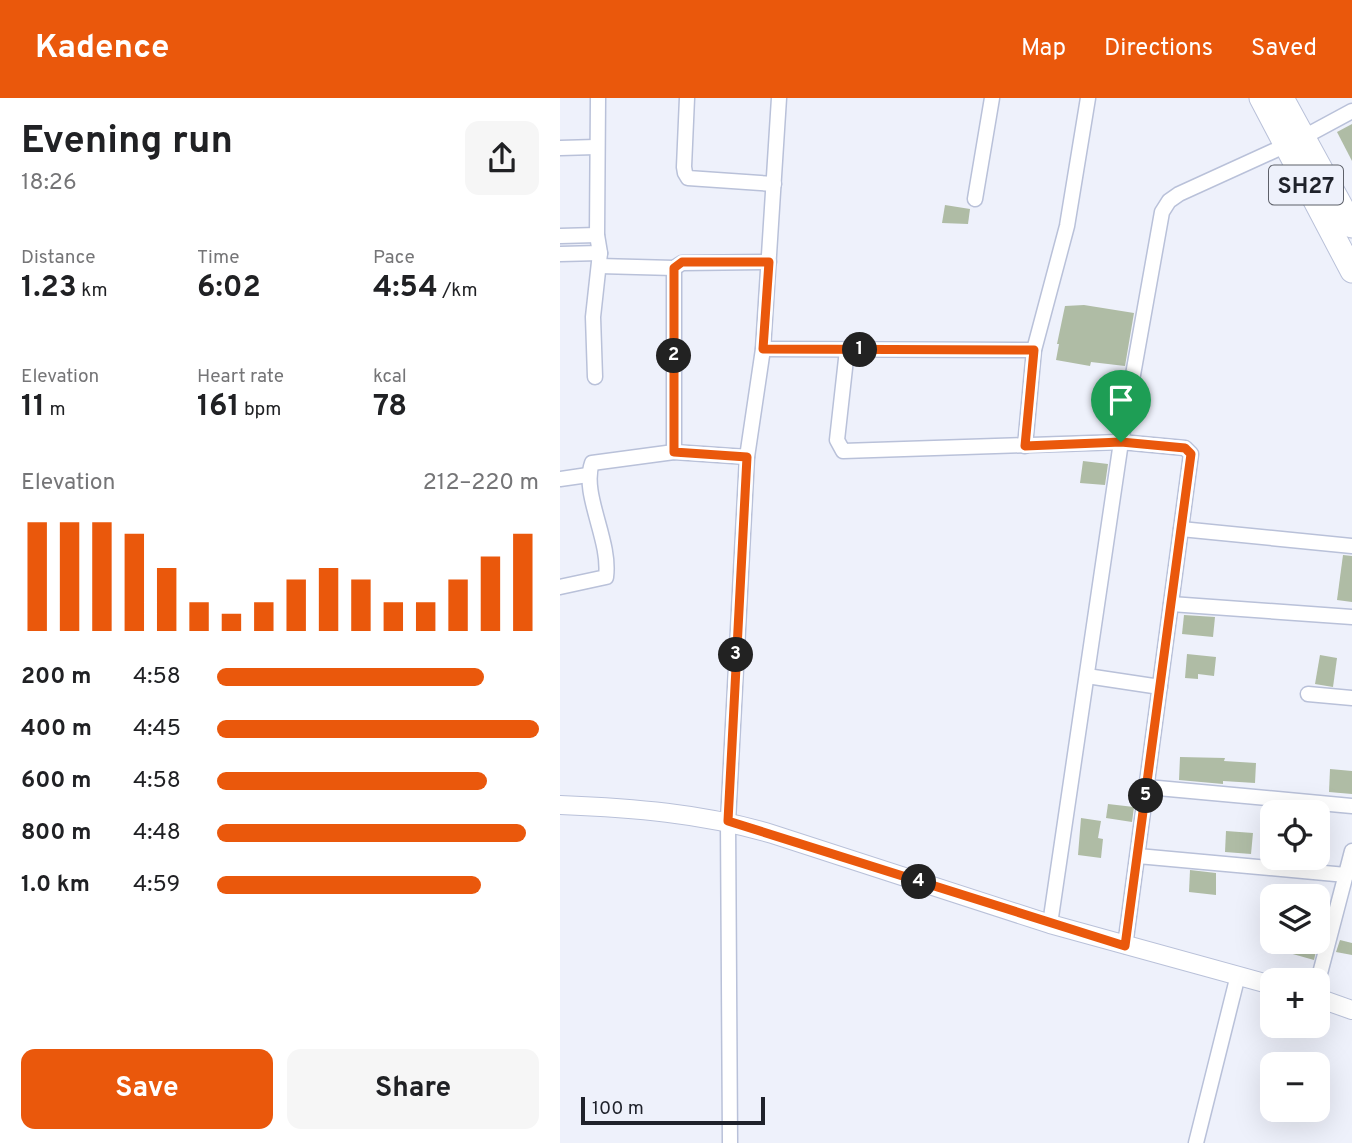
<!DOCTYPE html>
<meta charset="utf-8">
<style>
:root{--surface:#fff;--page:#f6f6f6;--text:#202124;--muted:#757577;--accent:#ea580c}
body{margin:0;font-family:Overpass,sans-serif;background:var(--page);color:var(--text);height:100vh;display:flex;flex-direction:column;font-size:26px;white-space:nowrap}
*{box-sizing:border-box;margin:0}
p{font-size:23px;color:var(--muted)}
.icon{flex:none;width:38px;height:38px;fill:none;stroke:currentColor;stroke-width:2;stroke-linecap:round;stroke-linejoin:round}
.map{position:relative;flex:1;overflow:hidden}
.sheet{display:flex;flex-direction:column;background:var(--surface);width:560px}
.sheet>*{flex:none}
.controls{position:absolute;left:700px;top:702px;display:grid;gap:14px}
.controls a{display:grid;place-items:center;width:70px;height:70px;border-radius:14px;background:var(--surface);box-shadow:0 7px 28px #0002;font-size:35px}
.scale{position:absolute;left:21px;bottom:18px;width:184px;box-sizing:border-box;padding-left:7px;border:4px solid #1f222b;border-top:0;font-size:19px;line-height:24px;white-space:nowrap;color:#1f222b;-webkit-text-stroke:5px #eef1fb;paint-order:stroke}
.pin{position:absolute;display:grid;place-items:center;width:60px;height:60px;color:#fff;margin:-72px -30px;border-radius:50% 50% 50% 0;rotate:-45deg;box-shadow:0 0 7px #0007}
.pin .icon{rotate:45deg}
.km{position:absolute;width:35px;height:35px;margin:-18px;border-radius:50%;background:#222;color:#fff;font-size:19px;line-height:35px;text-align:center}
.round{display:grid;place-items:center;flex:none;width:74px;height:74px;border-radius:14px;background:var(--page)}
.overview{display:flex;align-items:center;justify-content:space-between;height:119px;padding:0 21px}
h1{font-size:38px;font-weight:700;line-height:52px}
.figures{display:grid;grid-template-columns:repeat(3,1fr);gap:10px;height:119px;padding:7px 21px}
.figures div{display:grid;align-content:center}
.figures b{font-size:30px;font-weight:700}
.figures small{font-size:19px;font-weight:400}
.figures p{font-size:19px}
.chart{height:196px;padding:14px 21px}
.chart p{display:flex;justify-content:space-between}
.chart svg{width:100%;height:126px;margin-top:7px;stroke:var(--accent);stroke-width:6}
.cta{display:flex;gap:14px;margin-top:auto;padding:14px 21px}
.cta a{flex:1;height:80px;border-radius:14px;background:var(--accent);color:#fff;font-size:28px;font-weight:700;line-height:80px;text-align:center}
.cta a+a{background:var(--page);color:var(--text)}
ul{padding:0 21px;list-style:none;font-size:23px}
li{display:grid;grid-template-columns:112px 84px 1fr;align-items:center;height:52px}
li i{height:18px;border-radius:9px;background:var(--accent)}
header{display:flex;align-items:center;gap:42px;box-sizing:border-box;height:98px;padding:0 35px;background:var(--accent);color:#fff}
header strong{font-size:33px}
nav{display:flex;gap:38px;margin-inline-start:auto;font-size:24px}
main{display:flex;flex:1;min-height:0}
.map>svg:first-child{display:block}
</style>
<header>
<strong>Kadence</strong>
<nav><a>Map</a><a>Directions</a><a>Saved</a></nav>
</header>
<main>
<section class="sheet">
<div class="overview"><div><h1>Evening run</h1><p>18:26</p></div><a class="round"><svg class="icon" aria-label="share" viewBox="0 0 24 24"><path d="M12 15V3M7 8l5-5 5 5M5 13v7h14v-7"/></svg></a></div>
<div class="figures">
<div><p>Distance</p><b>1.23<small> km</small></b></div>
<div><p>Time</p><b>6:02</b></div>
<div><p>Pace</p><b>4:54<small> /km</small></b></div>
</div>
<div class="figures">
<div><p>Elevation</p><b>11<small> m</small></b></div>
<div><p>Heart rate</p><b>161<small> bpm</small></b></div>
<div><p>kcal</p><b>78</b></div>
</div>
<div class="chart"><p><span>Elevation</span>212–220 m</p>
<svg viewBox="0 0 160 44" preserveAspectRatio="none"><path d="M5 44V6M15 44V6M25 44V6M35 44V10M45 44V22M55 44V34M65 44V38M75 44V34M85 44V26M95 44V22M105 44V26M115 44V34M125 44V34M135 44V26M145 44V18M155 44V10"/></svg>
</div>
<ul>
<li><b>200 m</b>4:58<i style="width:83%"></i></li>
<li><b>400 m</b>4:45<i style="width:100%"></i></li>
<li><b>600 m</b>4:58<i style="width:84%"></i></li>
<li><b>800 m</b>4:48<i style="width:96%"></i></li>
<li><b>1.0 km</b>4:59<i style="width:82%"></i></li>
</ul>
<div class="cta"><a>Save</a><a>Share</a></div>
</section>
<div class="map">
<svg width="792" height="1045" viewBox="0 0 792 1045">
<rect width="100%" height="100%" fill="#eef1fb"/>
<g fill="#afbca5">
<path d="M792,26v37l-15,-29z"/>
<path d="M385,107l25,4 -2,15 -26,-1z"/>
<path d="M524,207l50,8 -9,53 -34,-4 -1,4 -34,-6 3,-16h-2l8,-38z"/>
<path d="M523,363l25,3 -3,21 -25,-2z"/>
<path d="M783,457l9,1v46l-15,-2z"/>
<path d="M624,517l31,2 -2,20 -31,-3z"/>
<path d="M627,556l29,3 -2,19 -16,-2v5l-13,-1z"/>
<path d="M760,557l17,3 -4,29 -18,-3z"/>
<path d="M620,659l45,1 -1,3 32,2 -1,20 -32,-2v3l-44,-4z"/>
<path d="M770,671l22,2v23l-23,-2z"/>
<path d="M548,706l26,3 -2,15 -26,-4z"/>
<path d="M521,720l20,3 -3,17 5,1 -2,19 -23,-3z"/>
<path d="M666,733l27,2 -2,21 -26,-2z"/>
<path d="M630,772l26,3v22l-27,-3z"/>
<path d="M758,840h1l-5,22 -32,-9 1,-9h35z"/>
<path d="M780,842l12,3v12l-16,-3z"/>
</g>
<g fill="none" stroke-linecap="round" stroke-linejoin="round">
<defs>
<g id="minor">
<path d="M127,0l-3,69 1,6 3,5 86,6"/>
<path d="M0,50l36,-1"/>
<path d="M415,101l17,-101"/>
<path d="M0,138l37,-1"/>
<path d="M0,156l40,-1"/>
<path d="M39,168l75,2 8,-5 87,-1"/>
<path d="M203,251l271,1"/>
<path d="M287,252l-10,90 6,11 278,-9 64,6 6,6 -66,492"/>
<path d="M35,279l-2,-60 7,-64 -3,-18 1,-137"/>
<path d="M465,348l9,-96 33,-124 21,-128"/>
<path d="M114,354v-184"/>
<path d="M0,381l28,-4"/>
<path d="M621,431l171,17"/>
<path d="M0,489l46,-10c5,-37 -25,-83 -14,-114l82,-11 73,5"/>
<path d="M611,506l181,13"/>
<path d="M527,578l73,11"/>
<path d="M748,596l44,4"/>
<path d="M587,689l205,19"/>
<path d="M578,758l208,19"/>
<path d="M490,826l71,-482 41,-230 7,-11 10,-7 123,-56 50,-27"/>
<path d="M758,883l34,-130"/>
<path d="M170,1045l-2,-322 19,-364 16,-108 16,-251"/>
<path d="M636,1045l42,-168"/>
</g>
<g id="tertiary">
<path d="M0,707c72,3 142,8 212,29l278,90 222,61"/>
<path d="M758,900l34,12"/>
</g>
<g id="primary">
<path d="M701,0l91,173"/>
<path d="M722,0l70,128"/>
</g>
</defs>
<use href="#minor" stroke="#b9c1d9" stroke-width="17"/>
<use href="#tertiary" stroke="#b9c1d9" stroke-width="20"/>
<use href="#primary" stroke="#b9c1d9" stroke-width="25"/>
<use href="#minor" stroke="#fff" stroke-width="14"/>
<use href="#tertiary" stroke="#fff" stroke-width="18"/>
<use href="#primary" stroke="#fff" stroke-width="23"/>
</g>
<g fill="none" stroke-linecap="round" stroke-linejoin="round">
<defs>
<path id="route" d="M122,164h87l-6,87 271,1 -9,96 96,-4 64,6 6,6 -66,492 -397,-125 19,-364 -73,-5v-184z"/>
</defs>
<use href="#route" stroke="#fff" stroke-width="14"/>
<use href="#route" stroke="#ea580c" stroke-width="9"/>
</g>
<g text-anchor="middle" stroke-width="5" stroke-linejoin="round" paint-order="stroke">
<rect fill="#eef1fb" stroke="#5d6069" stroke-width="2" x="709" y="67.5" width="74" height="39" rx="5"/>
<g font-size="23" font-weight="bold" fill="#1f222b">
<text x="746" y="95">SH27</text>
</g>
</g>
</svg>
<div class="controls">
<a><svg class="icon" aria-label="locate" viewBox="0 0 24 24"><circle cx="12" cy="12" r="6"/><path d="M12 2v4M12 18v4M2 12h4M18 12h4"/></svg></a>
<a><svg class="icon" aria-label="layers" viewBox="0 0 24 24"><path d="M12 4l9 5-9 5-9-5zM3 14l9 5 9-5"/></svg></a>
<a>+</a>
<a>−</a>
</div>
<div class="scale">100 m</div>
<div class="pin" style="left:561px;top:344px;background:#1e9e55"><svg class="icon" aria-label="arrive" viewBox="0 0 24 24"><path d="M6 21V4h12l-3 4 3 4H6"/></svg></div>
<b class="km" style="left:300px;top:252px">1</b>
<b class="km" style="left:114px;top:258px">2</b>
<b class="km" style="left:176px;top:557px">3</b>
<b class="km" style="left:359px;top:784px">4</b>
<b class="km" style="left:586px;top:698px">5</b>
</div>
</main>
